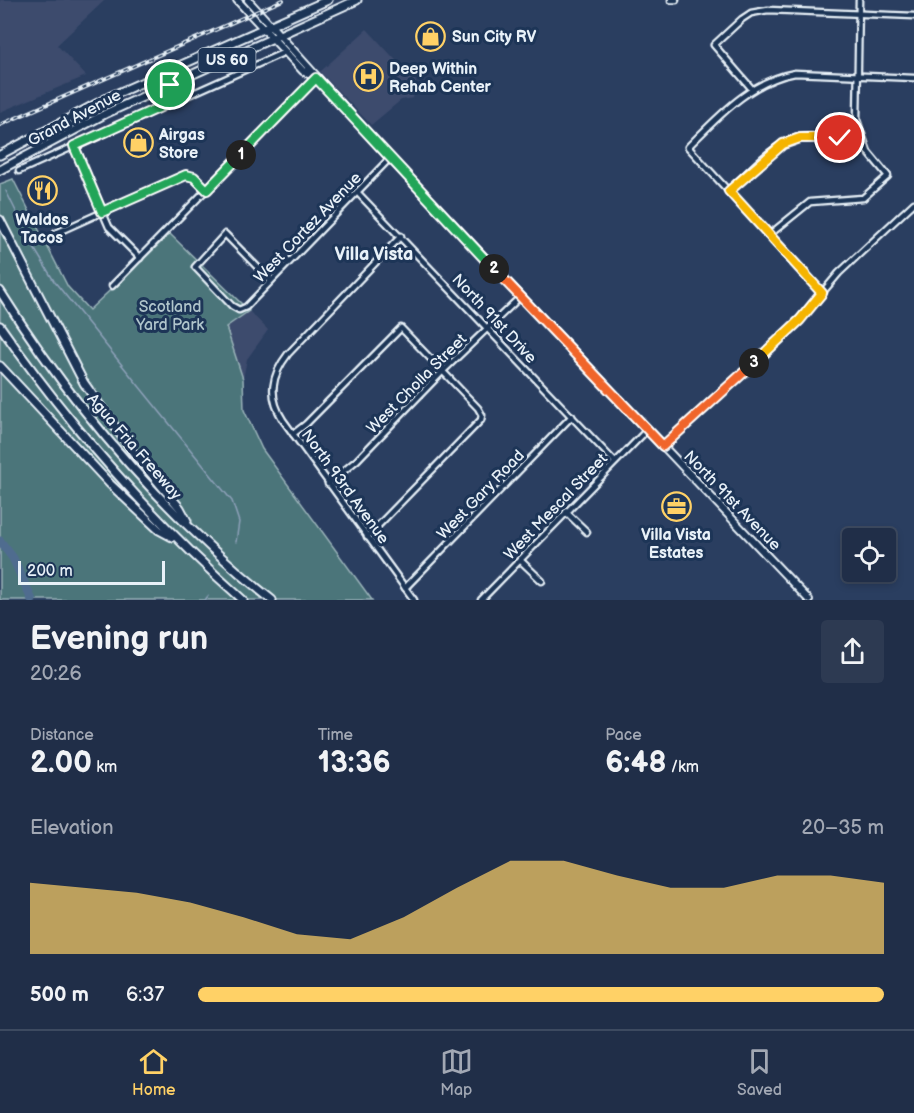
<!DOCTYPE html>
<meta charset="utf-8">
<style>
:root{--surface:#202e48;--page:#2d3a52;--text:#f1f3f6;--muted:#a2a8b4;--line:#3d4a60;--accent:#ffd166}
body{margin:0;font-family:"Balsamiq Sans",sans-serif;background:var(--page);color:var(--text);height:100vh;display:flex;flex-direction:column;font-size:22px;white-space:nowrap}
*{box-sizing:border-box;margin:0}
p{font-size:20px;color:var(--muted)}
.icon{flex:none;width:33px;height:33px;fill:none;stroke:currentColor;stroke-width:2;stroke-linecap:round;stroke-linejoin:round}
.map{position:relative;height:600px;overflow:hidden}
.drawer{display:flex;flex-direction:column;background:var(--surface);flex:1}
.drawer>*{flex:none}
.controls{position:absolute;left:842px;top:528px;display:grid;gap:12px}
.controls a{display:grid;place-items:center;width:54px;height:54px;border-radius:6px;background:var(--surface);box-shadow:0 3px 9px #0003,0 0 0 2px var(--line);font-size:30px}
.scale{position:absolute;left:18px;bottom:15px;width:147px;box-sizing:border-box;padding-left:6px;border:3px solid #e8f1f8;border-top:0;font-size:16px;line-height:21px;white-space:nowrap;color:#e8f1f8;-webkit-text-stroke:4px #1d3557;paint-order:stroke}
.pin{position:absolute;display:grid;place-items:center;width:51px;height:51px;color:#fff;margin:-26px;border:3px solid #fff;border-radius:50%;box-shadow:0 2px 6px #0007}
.km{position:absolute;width:30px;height:30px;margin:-15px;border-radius:50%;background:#222;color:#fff;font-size:16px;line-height:30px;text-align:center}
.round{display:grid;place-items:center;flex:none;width:63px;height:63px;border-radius:6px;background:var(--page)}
.overview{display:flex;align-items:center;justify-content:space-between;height:102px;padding:0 30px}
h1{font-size:33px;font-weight:800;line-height:45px}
.stats{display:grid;grid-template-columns:repeat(3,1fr);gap:9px;height:102px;padding:6px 30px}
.stats div{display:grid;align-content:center}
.stats b{font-size:30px;font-weight:800}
.stats small{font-size:16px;font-weight:400}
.stats p{font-size:16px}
.chart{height:168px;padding:12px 30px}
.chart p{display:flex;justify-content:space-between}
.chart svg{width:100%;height:108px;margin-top:6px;fill:var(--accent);opacity:.7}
ul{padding:0 30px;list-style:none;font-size:20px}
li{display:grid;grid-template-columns:96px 72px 1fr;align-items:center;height:45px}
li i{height:15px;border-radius:8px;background:var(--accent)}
.menu{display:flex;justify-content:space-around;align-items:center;height:84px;border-top:2px solid var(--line);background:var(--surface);font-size:16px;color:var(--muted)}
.menu a{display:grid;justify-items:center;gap:3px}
.menu .selected{color:var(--accent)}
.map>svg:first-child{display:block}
</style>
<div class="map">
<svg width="914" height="600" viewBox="0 0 914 600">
<rect width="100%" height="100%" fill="#2a3e60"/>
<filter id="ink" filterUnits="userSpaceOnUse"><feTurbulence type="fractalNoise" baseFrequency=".0167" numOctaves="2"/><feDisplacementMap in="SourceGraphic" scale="12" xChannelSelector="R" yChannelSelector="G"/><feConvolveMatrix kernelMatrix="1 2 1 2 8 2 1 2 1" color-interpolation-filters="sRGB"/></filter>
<g filter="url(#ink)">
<g fill="#3d4b6d">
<path d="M0,0h105l-48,45 29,31 -86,36z"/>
<path d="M367,29l49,53 -3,16 -12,2 -30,25 -51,-53z"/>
<path d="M249,311l19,19 -21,29 -4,20 -17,-52z"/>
</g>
<path fill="#4c757a" stroke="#9ab3b9" stroke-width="1.5" d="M13,179l55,108 21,23 81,-76 79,77 -23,16 17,52 1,31 18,39 110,151h-372v-416z"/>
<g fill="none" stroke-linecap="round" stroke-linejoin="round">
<g stroke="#8da1b9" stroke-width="1.5">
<path d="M6,191l28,57 20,33 178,220 7,21 -3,20"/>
<path d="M205,600l3,-4"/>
</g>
<path stroke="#506c8f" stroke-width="9" d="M0,541l13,17 19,42"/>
<defs>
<g id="minor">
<path d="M671,0h5"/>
<path d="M170,85l6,15"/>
<path d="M752,89l-38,-44 28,-26 9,-6 17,-3 146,6"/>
<path d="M74,146l35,81 31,31"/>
<path d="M19,171l266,-119"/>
<path d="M729,191c20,-19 42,-47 70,-53 21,-4 41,2 61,-3"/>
<path d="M357,192l258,270"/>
<path d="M56,233l129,-58 8,2 14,13"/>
<path d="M769,235l41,-33 53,-4 25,-22 -20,-24 -11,-32 2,-120"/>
<path d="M401,236l-113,118c-17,22 -20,42 -5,66l131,180"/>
<path d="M271,281l-46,-47 -30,33 37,39 7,4 7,-3 144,-149"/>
<path d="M112,286l204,-208"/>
<path d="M822,293l-134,-146c31,-31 62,-66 107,-74l119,5"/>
<path d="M293,434l13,-10 95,-96 77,80 4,7 -1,5 -114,117"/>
<path d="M663,446l131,-120 45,-53 75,-70"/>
<path d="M328,484l29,-24 86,-89 77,-74"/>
<path d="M566,512l21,20"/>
<path d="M520,560l22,21"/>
<path d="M405,588l167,-172"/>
<path d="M481,600l166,-170"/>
</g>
<g id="major">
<path d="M237,0l66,71 13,7"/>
<path d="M248,0l142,158 419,442"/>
</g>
<g id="highway">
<path d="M0,155l109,-58 219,-97"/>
<path d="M0,170l107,-57 250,-113"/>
<path d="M0,220l84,163 49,69 47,56 7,13"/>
<path d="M0,291c73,116 164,223 272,309"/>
<path d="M0,326c72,103 149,191 243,274"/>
<path d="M0,366l110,118 49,46 13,7"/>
</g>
</defs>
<use href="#minor" stroke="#e8f1f8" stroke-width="9"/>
<use href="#major" stroke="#e8f1f8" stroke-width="10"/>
<use href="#highway" stroke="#e8f1f8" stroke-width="11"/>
<use href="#minor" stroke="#1d3557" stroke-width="4.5"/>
<use href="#major" stroke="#1d3557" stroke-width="6"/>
<use href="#highway" stroke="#1d3557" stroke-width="7"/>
<defs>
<path id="rail" d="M0,125l283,-125"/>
</defs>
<use href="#rail" stroke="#e8f1f8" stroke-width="4"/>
<use href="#rail" stroke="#1d3557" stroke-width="1.5" stroke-dasharray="4.5" stroke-linecap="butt"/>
</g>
</g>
<g fill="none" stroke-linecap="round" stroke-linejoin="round" filter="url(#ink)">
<defs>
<path id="split-1" d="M170,85l6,15 -102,46 28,66 84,-37 8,2 13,13 34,-35"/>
<path id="split-2" d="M241,155l75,-77 178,191"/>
<path id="split-3" d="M494,269l169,177 91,-83"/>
<path id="split-4" d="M754,363l46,-43 22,-27 -93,-102 54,-47 17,-6h40"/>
</defs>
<use href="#split-1" stroke="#fff" stroke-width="12"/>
<use href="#split-2" stroke="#fff" stroke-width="12"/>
<use href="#split-3" stroke="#fff" stroke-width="12"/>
<use href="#split-4" stroke="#fff" stroke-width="12"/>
<use href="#split-1" stroke="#22a559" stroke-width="8"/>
<use href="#split-2" stroke="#22a559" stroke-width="8"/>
<use href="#split-3" stroke="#f0652b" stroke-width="8"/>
<use href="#split-4" stroke="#f5b400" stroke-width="8"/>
</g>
<defs>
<symbol id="shop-ring" viewBox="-11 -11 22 22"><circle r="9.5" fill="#1d3557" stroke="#ffd166" stroke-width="1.5"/><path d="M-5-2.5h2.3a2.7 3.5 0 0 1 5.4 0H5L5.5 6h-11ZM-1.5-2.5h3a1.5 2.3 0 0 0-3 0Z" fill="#ffd166"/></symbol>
<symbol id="hospital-ring" viewBox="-11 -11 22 22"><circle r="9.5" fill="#1d3557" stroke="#ffd166" stroke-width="1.5"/><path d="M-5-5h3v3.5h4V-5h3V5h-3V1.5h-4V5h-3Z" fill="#ffd166"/></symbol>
<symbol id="restaurant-ring" viewBox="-11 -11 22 22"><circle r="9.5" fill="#1d3557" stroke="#ffd166" stroke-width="1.5"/><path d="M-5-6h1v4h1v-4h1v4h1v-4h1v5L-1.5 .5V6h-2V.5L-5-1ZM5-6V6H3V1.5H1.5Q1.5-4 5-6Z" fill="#ffd166"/></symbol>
<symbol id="office-ring" viewBox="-11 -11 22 22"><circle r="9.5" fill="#1d3557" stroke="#ffd166" stroke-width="1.5"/><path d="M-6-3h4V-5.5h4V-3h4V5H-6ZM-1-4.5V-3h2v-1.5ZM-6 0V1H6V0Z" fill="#ffd166"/></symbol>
</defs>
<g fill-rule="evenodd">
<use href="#shop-ring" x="414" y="20" width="33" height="33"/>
<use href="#hospital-ring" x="352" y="60" width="33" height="33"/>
<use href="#shop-ring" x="122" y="126" width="33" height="33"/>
<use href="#restaurant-ring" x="26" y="174" width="33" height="33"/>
<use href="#office-ring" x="660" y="490" width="33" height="33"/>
</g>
<g text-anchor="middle" stroke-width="6" stroke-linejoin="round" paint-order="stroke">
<rect fill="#1d3557" stroke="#abb9c8" stroke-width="1.5" x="198.5" y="48" width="57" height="24" rx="4.5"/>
<g font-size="15" font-weight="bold" fill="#e8f1f8">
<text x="227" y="65">US 60</text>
</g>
<g font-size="16" font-weight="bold" fill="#e8f1f8" stroke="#1d3557" text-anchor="start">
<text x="452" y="42">Sun City RV</text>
<text x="389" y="74">Deep Within<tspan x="389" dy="18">Rehab Center</tspan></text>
<text x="159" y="140">Airgas<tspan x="159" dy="18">Store</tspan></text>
<text x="42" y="225" text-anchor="middle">Waldos<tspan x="42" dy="18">Tacos</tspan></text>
<text x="676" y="540" text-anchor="middle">Villa Vista<tspan x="676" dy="18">Estates</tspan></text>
</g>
<g font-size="16" fill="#e8f1f8" stroke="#1d3557">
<text transform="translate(74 117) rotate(-28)" y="6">Grand Avenue</text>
<text transform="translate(307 227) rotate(-46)" y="6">West Cortez Avenue</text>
<text transform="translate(495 318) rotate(47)" y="6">North 91st Drive</text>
<text transform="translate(416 383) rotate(-45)" y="6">West Cholla Street</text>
<text transform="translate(135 446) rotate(49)" y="6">Agua Fria Freeway</text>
<text transform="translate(346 486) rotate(54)" y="6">North 93rd Avenue</text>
<text transform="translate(480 494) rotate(-46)" y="6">West Gary Road</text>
<text transform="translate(733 500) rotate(46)" y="6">North 91st Avenue</text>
<text transform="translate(555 506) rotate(-46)" y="6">West Mescal Street</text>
</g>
<g font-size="16" fill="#b1c6cc" stroke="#1d3557">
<text x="170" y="312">Scotland<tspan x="170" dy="18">Yard Park</tspan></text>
</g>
<g font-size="18" font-weight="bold" fill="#e8f1f8" stroke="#1d3557">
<text x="374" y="260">Villa Vista</text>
</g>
</g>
</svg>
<div class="controls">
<a><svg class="icon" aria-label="locate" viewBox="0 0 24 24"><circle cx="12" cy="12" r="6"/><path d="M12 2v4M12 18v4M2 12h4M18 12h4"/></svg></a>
</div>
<div class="scale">200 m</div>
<div class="pin" style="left:170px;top:85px;background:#1e9e55"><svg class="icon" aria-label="arrive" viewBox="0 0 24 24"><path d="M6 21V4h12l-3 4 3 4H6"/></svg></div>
<div class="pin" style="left:840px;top:138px;background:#d93025"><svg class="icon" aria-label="check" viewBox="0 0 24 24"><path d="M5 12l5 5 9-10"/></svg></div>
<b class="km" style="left:241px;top:155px">1</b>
<b class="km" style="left:494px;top:269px">2</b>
<b class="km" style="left:754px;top:363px">3</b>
</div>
<section class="drawer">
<div class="overview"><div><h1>Evening run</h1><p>20:26</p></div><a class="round"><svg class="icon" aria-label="share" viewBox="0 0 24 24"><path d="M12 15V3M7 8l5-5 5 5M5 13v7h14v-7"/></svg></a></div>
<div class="stats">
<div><p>Distance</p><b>2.00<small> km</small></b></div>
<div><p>Time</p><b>13:36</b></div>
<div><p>Pace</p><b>6:48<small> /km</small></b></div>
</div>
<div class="chart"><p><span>Elevation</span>20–35 m</p>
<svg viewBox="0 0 160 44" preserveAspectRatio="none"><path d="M0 44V15L10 17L20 19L30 23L40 29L50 36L60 38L70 29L80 17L90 6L100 6L110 12L120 17L130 17L140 12L150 12L160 15V44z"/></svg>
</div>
<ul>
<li><b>500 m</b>6:37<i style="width:100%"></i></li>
</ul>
</section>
<nav class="menu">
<a class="selected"><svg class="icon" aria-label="home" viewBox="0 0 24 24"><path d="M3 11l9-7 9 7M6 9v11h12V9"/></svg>Home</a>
<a><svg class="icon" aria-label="map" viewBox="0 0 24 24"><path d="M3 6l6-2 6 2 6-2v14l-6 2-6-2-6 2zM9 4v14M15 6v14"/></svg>Map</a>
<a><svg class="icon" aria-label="saved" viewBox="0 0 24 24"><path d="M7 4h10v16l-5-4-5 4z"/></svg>Saved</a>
</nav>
